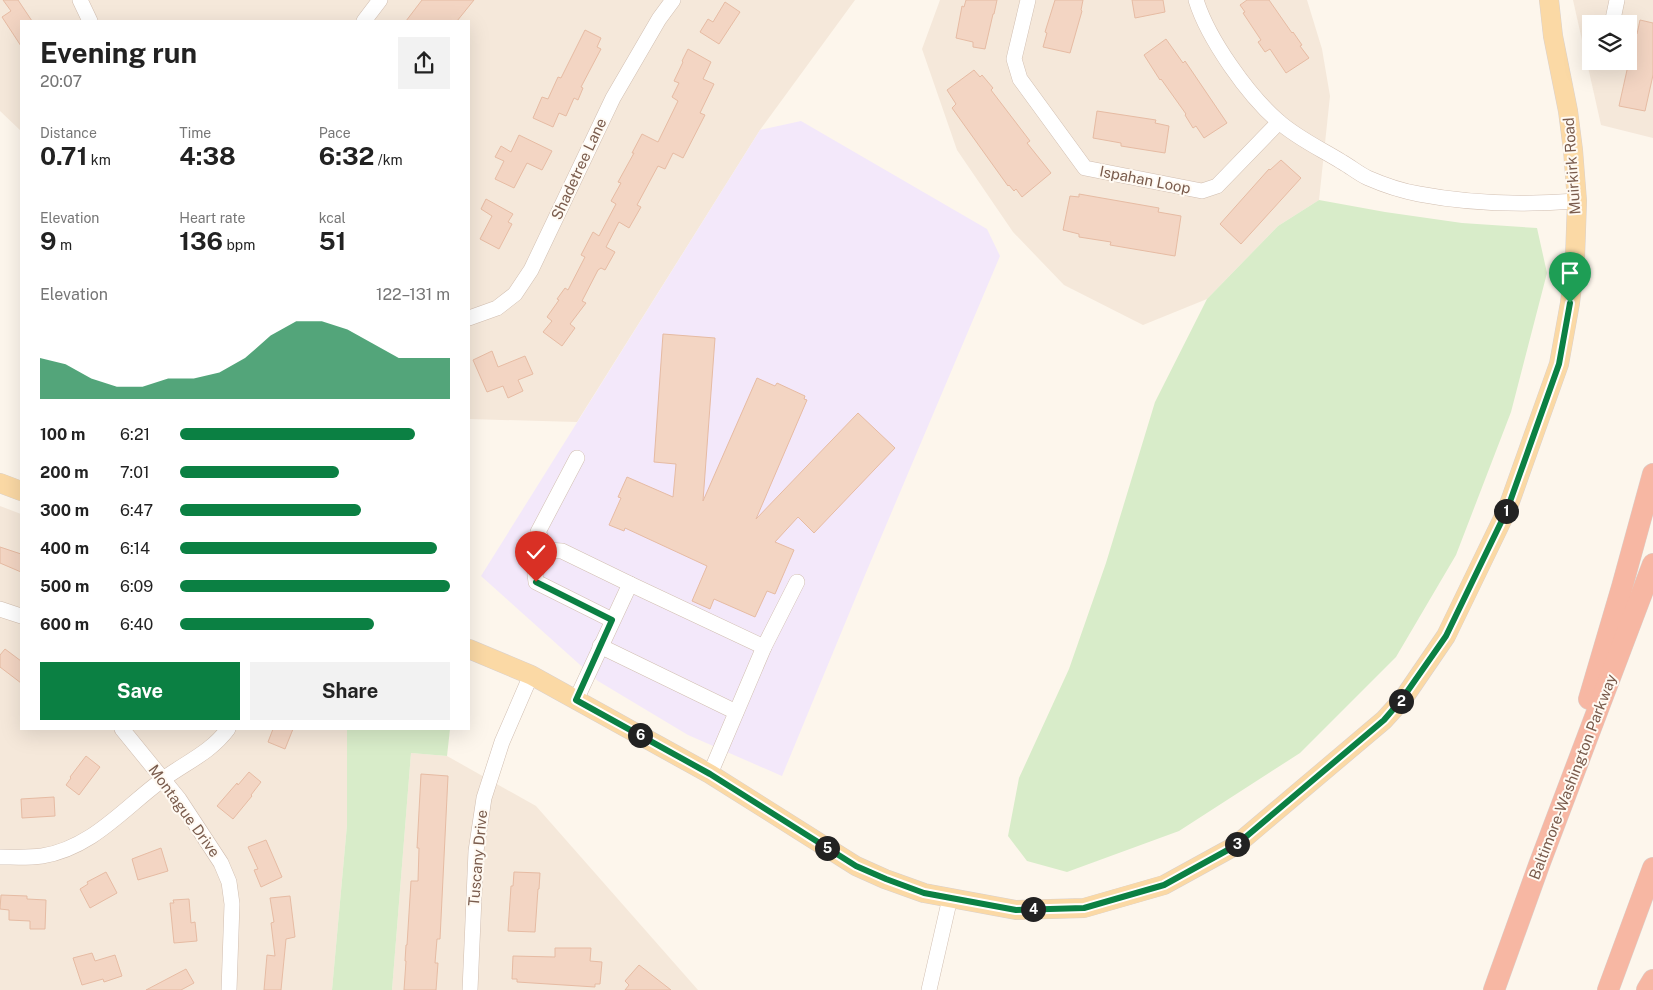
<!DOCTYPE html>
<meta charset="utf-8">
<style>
:root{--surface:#fff;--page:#f2f2f2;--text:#222;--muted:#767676;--accent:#0b8043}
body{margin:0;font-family:"Public Sans",sans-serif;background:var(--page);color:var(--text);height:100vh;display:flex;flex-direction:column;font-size:19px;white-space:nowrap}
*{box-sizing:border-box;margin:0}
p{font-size:16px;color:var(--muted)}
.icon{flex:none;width:28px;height:28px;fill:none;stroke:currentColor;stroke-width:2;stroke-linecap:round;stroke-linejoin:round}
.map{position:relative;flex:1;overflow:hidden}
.panel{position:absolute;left:20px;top:20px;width:450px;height:710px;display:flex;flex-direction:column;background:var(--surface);border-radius:0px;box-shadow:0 5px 20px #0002}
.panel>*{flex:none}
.buttons{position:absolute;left:1582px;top:15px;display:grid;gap:10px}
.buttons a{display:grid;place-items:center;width:55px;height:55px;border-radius:0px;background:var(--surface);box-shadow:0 5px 20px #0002;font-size:25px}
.pin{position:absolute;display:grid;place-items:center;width:42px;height:42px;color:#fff;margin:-51px -21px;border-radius:50% 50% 50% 0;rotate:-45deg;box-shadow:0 0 5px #0007}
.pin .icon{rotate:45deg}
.km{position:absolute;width:25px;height:25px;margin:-12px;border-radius:50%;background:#222;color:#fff;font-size:14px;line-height:25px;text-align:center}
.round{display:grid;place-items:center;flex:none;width:52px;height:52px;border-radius:0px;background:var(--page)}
.head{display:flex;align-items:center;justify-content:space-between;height:85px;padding:0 20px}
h1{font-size:28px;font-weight:700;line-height:38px}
.figures{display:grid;grid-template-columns:repeat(3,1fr);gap:8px;height:85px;padding:5px 20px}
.figures div{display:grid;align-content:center}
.figures b{font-size:25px;font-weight:700}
.figures small{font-size:14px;font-weight:400}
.figures p{font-size:14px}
.chart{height:140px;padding:10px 20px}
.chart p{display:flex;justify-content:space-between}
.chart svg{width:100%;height:90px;margin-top:5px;fill:var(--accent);opacity:.7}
.button{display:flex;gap:10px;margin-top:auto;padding:10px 20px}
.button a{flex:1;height:58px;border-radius:0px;background:var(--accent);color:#fff;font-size:20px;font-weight:700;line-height:58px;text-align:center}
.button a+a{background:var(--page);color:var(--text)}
ul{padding:0 20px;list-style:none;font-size:16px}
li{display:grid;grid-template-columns:80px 60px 1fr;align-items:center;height:38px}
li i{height:12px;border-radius:6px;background:var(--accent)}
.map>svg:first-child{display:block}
</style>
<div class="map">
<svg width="1653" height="990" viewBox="0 0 1653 990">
<rect width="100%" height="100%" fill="#fdf6ec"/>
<g fill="#f5e8da" fill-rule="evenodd">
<path d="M0,0h855l-95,130 -183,292 -108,-3v-398h-448v110l-21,-20z"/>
<path d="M940,0h367l15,49 8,47 -11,104 -41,26 -71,73 -64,26 -79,-40 -51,-53 -56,-82 -35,-101z"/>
<path d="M1573,0h80v138l-52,-13zM1591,24h38v37h-38z"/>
<path d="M0,506l21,8v215h326v96l-15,165h-332z"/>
<path d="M411,753l36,3 89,50 162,184h-306z"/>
</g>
<path fill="#f3e8fa" d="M801,121l186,108 13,27 -135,319 -83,201 -94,-41 -90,-54 -117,-105 279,-446z"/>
<g fill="#d8ecc9">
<path d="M1319,200l66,12 77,11 75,5 10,45 -36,139 -55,143 -60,102 -96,96 -121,78 -112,41 -40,-11 -19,-25 11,-58 50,-109 37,-106 49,-161 52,-103 71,-73z"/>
<path d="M347,729h103l-3,27 -36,-3 -19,237h-60l15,-165z"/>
</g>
<g fill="#f3d5c3" stroke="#e6bba3">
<path d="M3,0h15l14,21h-11v25l-19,-29 9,-6z"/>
<path d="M422,0h52l-17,21h-51z"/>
<path d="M966,0h31l-3,14h-1l-8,35 -12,-2v-5l-17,-4 6,-32 2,1z"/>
<path d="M1055,0h28l-2,10 1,1 -12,42 -27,-6 4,-14 -2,-1z"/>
<path d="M1132,0h31l2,12 -30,6z"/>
<path d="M1247,0h22l23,33 1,-1 9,13 -2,1 9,12 -23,15 -16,-24 -5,3 -7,-10 3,-2 -18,-27 2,-1 -5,-7z"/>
<path d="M725,2l15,10 -21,32 -19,-12 8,-13 5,3z"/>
<path d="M1640,20l13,3v52l-8,36 -26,-5 16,-72h2z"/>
<path d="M585,30l16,8 -4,9 4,2 -20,38 2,1 -5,12 -4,-2 -8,18 -7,-3 -6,14 -20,-9 9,-21 6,2 10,-22 3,1z"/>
<path d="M1166,39l17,24 2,-2 42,62 -23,15 -8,-12 -3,2 -8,-13 1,-1 -25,-35 -1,1 -16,-25z"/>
<path d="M688,49l23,13 -8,17 11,5 -14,29 5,2 -22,43 -10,-5 -8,16 -7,-3 -21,39 4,2 -12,21 -10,-6 -13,25 9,5 -10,18 -4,-2 -3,2 -16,31 4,2 -16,21 5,4 -13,18 -19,-14 9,-11 -5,-4 12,-17 -2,-1 8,-11 3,2 17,-33 -4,-2 12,-23 6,4 17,-32 -5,-3 10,-18 -3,-1 16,-29h-2l10,-19 16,8 20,-41 -6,-4 7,-14 -5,-2 9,-19 -1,-1z"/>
<path d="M974,70l6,7 2,-2 11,13 -2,2 39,51 -3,2 24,30 -29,24 -6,-8 -2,2 -5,-6 -1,1 -56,-78 4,-4 -9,-14z"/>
<path d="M1097,111l59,9 -1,3 14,3 -4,27 -44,-7v-3l-28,-5z"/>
<path d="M519,135l33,16 -10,19 -15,-7 -13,25 -19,-9 9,-18 -9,-4 6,-11 10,6z"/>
<path d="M1281,160l20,18 -60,66 -21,-20 49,-55 1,1z"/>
<path d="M1079,194l80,14 -1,4 23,4 -6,40 -65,-11 1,-3 -32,-5v-3l-16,-4 7,-34 9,1z"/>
<path d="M486,199l27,15 -5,8 4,2 -13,25 -19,-10 12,-23 -11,-7z"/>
<path d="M663,334l52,4 -12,163 54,-123 18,8 2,-3 28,13 -1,3 3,1 -51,119 102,-106 37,35 -81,85 -16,-16 -23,25 19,8 -19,44 -8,-3 -12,26 -41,-18 -4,10 -18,-8 15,-35 -82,-38 -1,3 -15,-6 12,-27 -3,-1 9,-20 46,20 3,-33 -22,-2z"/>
<path d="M492,351l6,16 27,-11 8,18 -15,6 5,11 -15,7 -5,-12 -16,6 -14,-32z"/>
<path d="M0,547l21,7v18l-21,-9z"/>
<path d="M5,649l16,12v22l-21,-16v-12z"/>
<path d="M273,729h20l-8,20 -17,-7z"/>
<path d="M86,756l14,11 -21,28 -13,-10 5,-7 -1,-1z"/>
<path d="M249,772l12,10 -10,13 1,1 -19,23 -16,-13 20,-23 1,2z"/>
<path d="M421,774l27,2 -8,163h-3l-2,24h3l-2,27h-32l2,-29h-1l1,-16h1l4,-64h7l1,-33h-2z"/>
<path d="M54,797l1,19 -33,2 -1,-19z"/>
<path d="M266,840l16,37 -21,10 -7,-17 4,-1 -10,-22z"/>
<path d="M161,848l7,23 -30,9 -6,-21z"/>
<path d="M106,872l11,21 -27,15 -10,-19 8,-5 -1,-2z"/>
<path d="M514,872l26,1 -1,16h-1l-3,43 -27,-1 3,-45h2z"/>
<path d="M1,895l26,1v3l19,1 -1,29h-15v-8l-21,-1v-10l-9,-1z"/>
<path d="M290,896l5,41 -9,2 -5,51h-17l3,-35 8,1 -4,-33 3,-1 -4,-24z"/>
<path d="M189,899l2,24 4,-1 2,19 -23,2 -4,-40h4l-1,-3z"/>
<path d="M555,948h36l-1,13 12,1 -2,22h-5v3l-78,-5v-3h-5l1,-23 42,1z"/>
<path d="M92,953l3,8 20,-6 7,21 -18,6 -1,-3 -21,6 -9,-27z"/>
<path d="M639,965l32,25h-46l4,-5 -4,-4z"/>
<path d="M186,969l8,14 -13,7h-35z"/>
</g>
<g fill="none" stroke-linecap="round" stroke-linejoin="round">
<defs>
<g id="minor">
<path d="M80,0l10,21"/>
<path d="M1028,0l-14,59 6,20 65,89 117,23 15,-5 62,-64"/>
<path d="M1196,0c12,39 52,95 82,121 19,17 43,28 64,41 9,5 17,12 26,16 16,7 34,13 51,16 52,10 105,11 158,7"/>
<path d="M364,21l16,-21"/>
<path d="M1612,24l5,-24"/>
<path d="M469,318l28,-10 18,-14 16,-24 82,-172 46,-79 14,-19"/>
<path d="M547,550l-9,-18 39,-74"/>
<path d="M0,609l21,7"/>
<path d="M612,620l-76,-38 -1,-8 12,-24 15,1 68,33"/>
<path d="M600,646l136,66"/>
<path d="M764,647l33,-65"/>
<path d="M576,700l54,-116 134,63 -54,127"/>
<path d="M122,729l57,70 42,64 8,19 3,22 -3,86"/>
<path d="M0,857c14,0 28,1 42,-1 50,-8 82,-48 120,-76 24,-18 47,-26 66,-51"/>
<path d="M470,990l6,-139 8,-53 18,-56 29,-67"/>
<path d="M929,990l21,-92"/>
</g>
<g id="major">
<path d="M0,483l21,8"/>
<path d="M469,649l62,26 179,99 146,92 29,13 39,14 92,17 68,-2 80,-23 71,-39 149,-126 19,-21 43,-63 61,-126 52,-146 11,-61 5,-45 2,-57 -4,-51 -5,-39 -15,-75 -4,-36"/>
</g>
<g id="highway">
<path d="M1589,699l33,-112 31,-113"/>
<path d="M1494,990l45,-125 114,-301"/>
<path d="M1608,990l45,-122"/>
<path d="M1647,990l6,-10"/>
</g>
</defs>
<use href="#minor" stroke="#d1beb0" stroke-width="16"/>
<use href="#major" stroke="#dad1cd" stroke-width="20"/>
<use href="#highway" stroke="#dad1cd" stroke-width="22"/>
<use href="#minor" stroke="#fff" stroke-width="15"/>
<use href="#major" stroke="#fbd9a5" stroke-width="19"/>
<use href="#highway" stroke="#f7b7a3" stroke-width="21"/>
</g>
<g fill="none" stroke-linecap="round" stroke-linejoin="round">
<defs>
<path id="route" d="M536,582l76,38 -36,80 134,74 146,92 30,13 38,14 92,17 68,-2 80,-23 71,-39 149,-126 18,-21 44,-63 61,-126 52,-146 11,-61"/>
</defs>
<use href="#route" stroke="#fff" stroke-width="10"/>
<use href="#route" stroke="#0b8043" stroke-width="6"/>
</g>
<g text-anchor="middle" stroke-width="4" stroke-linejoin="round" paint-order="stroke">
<g font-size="15" fill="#7a5c4d" stroke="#fffaf3">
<text transform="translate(1572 166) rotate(-94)" y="5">Muirkirk Road</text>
<text transform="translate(579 169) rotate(-65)" y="5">Shadetree Lane</text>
<text transform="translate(1145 180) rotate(11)" y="5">Ispahan Loop</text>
<text transform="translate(1573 777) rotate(-69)" y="5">Baltimore-Washington Parkway</text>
<text transform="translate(184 811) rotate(54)" y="5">Montague Drive</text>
<text transform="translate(478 858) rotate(-85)" y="5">Tuscany Drive</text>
</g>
</g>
</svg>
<div class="buttons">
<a><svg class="icon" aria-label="layers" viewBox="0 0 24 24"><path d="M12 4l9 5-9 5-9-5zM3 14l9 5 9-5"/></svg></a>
</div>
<div class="pin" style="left:1570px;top:303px;background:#1e9e55"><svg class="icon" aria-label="arrive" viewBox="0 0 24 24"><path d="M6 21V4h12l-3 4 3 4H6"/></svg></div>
<div class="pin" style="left:536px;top:582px;background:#d93025"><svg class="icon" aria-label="check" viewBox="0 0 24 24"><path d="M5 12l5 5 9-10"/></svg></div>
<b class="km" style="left:1506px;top:511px">1</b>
<b class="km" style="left:1401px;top:701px">2</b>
<b class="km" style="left:1237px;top:844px">3</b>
<b class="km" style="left:1033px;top:909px">4</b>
<b class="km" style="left:827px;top:848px">5</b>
<b class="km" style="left:640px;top:735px">6</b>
<section class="panel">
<div class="head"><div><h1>Evening run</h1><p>20:07</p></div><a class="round"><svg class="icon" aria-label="share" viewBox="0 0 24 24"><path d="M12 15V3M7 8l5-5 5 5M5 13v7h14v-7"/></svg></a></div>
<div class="figures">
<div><p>Distance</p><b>0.71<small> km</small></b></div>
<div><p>Time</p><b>4:38</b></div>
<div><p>Pace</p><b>6:32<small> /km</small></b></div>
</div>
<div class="figures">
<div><p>Elevation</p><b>9<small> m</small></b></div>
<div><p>Heart rate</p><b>136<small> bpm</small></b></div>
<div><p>kcal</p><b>51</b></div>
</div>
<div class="chart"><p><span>Elevation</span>122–131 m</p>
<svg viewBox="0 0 160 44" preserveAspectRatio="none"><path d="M0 44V24L10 27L20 34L30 38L40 38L50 34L60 34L70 31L80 24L90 13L100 6L110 6L120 10L130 17L140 24L150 24L160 24V44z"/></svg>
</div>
<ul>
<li><b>100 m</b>6:21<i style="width:87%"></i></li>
<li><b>200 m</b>7:01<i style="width:59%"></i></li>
<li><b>300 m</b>6:47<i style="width:67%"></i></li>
<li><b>400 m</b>6:14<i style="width:95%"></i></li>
<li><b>500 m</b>6:09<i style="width:100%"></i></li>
<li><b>600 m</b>6:40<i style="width:72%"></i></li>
</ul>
<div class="button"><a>Save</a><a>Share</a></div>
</section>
</div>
